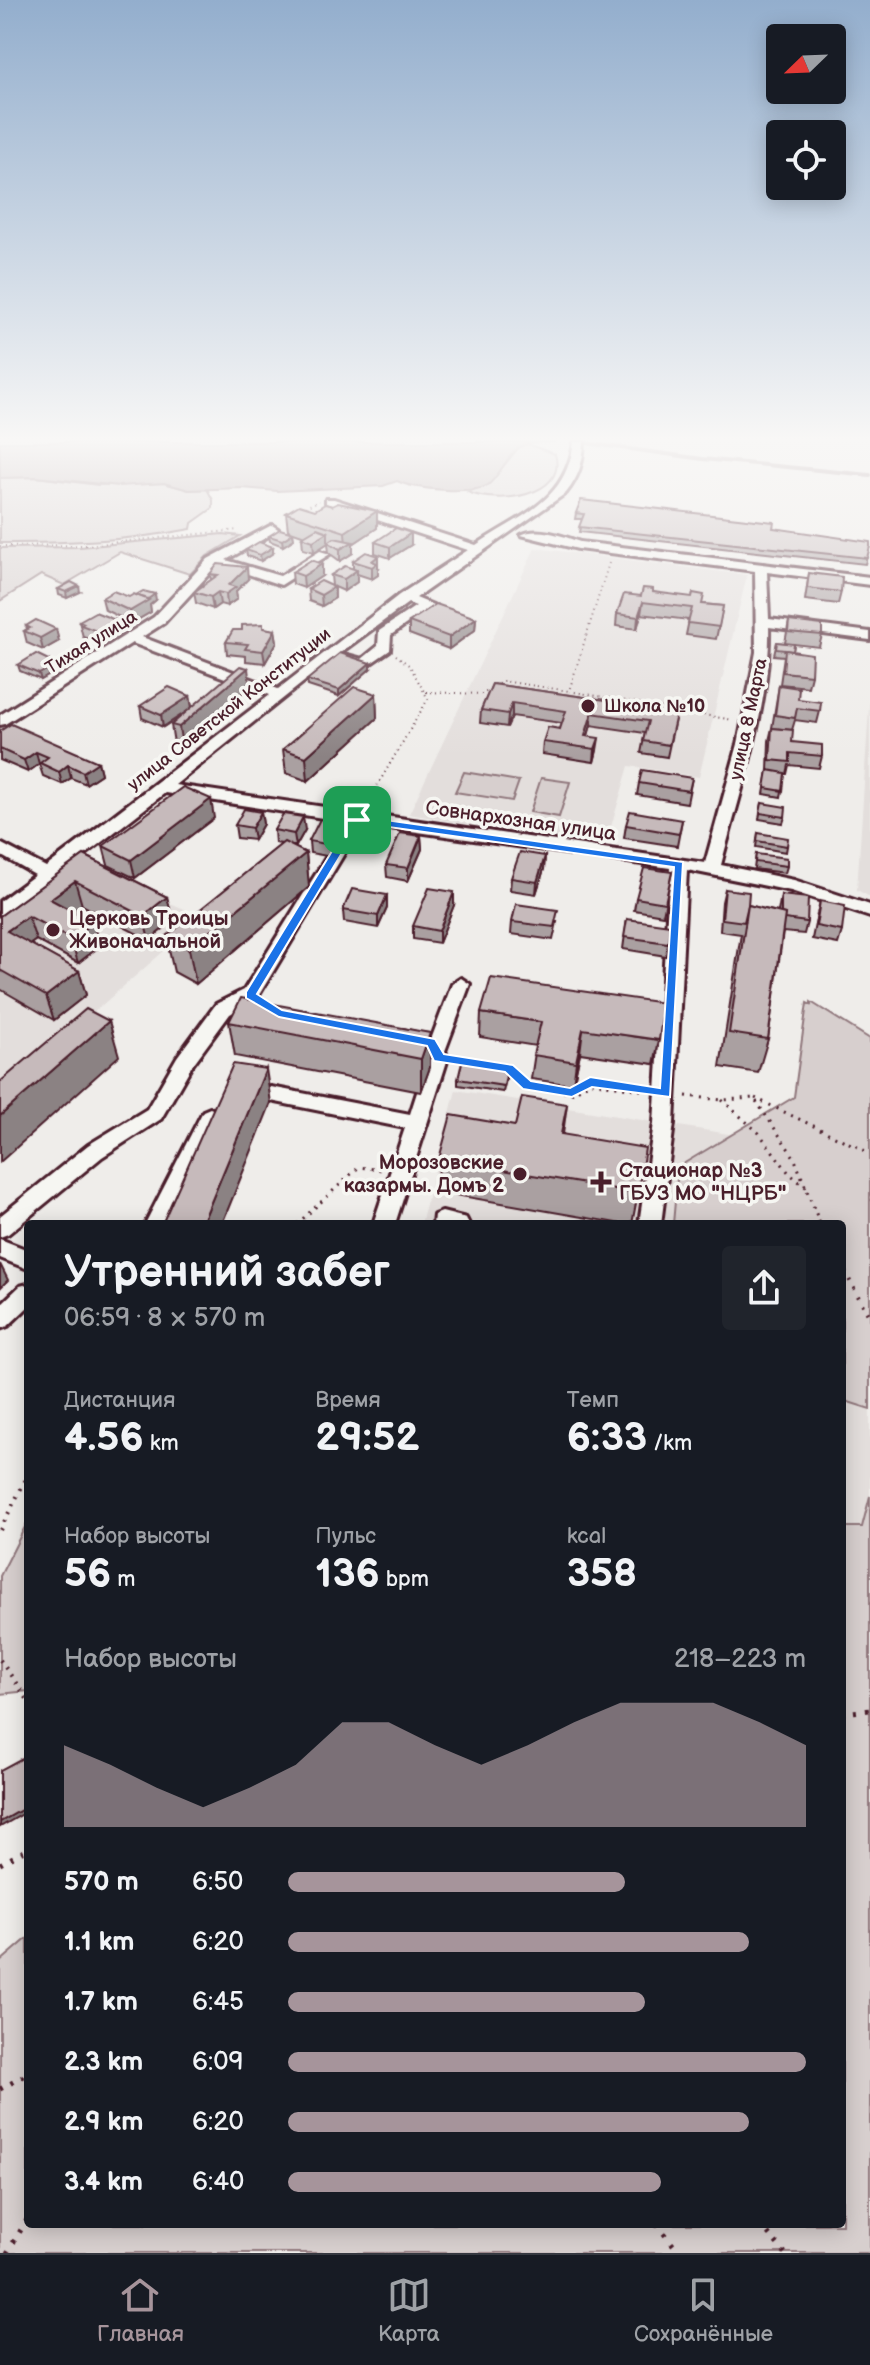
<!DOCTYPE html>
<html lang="ru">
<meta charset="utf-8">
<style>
:root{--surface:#171b24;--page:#20242c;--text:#f1f3f6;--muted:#9ea1a6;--line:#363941;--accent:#a6949b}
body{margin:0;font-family:"Balsamiq Sans",sans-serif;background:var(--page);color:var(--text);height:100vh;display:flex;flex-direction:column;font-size:30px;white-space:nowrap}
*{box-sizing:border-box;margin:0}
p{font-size:26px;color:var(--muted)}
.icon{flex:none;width:44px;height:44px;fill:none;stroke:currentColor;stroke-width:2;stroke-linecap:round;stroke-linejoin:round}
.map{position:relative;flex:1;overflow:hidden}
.sheet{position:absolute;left:24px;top:1220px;width:822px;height:1008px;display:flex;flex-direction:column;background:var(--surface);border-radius:8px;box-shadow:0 4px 20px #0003}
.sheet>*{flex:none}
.needle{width:52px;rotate:247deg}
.controls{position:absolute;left:766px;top:24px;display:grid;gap:16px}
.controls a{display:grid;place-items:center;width:80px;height:80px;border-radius:8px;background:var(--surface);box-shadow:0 4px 20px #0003;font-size:40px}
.pin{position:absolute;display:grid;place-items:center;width:68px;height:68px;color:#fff;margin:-34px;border-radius:16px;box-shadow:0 4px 12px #0006}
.round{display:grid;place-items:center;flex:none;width:84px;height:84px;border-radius:8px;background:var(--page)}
.summary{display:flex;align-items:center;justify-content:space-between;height:136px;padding:0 40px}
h1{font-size:44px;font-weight:700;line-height:60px}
.stats{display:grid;grid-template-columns:repeat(3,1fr);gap:12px;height:136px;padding:8px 40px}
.stats div{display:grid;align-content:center}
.stats b{font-size:40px;font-weight:700}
.stats small{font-size:22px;font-weight:400}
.stats p{font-size:22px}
.chart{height:224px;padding:16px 40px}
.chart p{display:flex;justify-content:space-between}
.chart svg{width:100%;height:144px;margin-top:8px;fill:var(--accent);opacity:.7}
ul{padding:0 40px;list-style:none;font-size:26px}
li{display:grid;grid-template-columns:128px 96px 1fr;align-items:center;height:60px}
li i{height:20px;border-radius:10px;background:var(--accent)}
.dock{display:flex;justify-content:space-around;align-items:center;height:112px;border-top:2px solid var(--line);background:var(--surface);font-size:22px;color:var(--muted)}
.dock a{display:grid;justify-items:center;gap:4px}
.dock .selected{color:var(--accent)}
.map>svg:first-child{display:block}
</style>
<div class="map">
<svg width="870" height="2253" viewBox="0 0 870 2253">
<rect width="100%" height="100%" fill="#efedea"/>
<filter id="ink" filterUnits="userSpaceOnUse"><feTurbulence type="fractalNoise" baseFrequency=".0125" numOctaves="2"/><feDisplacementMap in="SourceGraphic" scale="16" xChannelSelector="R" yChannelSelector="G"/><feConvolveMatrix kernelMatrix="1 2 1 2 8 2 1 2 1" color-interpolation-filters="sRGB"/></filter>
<g filter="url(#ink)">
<g fill="#e3dedc">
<path d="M535,548l212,27 -48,202 -70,-11 -24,81 -196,-33z"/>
<path d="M870,693v204l-13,-7z"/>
<path d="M82,865l121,52 -203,177v-166z"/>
<path d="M456,1090l316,51 -3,83h-348z"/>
<path d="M842,1379l28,5v200l-28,-6z"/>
</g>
<g fill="#d7cfce" stroke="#90777c" stroke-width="2">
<path d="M527,444l28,10c13,43 -59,51 -87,38l21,-8 30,-37z"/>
<path d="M36,477l62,8 66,-2 25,7 18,-1 6,11v8l-21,15 -1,6c-63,12 -127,14 -191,14v-65z"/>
<path d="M223,534l17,2 -33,20 -17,18 -70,-22 -56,33 -23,-10 -41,26v-53l80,-1z"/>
<path d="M464,772l55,9 -7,20 -57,-9z"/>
<path d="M541,778l29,4 -11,35 -29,-5z"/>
<path d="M811,1002l59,37v370l-28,-9v-176h-169l5,-57 116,-70 13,-94 4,2z"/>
<path d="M870,1496v757h-870v-291l28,-24v286h814v-697h20z"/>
<path d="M28,1521v170l-28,3v-118z"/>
</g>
<path fill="#b4a4a5" stroke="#8a6f74" stroke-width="2" d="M0,442h555c-10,2 -24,-2 -35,5 -14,9 -20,29 -32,38 -16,10 -75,4 -91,-4l-14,5 -106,5 -35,-3 -53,2 -25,-7 -45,3 -83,-9 -36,1z"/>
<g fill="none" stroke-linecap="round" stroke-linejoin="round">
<path stroke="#8a6f74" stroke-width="4" d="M586,443l117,16 167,16"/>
<defs>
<g id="minor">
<path d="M574,442h10c-1,20 -5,35 -18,51l-150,105 17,7 -42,30 -1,15 -26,18 -29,-11 -160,128 530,78 33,-119 18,-92 -1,-81 -177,-22 -57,-14c15,-9 43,1 59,7l290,35v8l-103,-13 2,47 101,13v8l-101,-13c2,74 -29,165 -48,238l73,15 76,25v12l-79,-26 -104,-21 -13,253 -13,101h-22l15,-101 16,-255 -308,-44 -106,176 -26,14 -39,53 -30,52 -59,38 -94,77 -8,3v-21l88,-71 59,-36 30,-52 39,-53 28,-14 104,-168 -183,-29 -111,86 -54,36v-14l35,-26 -35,-20v-12l46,24 224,-172 -138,-52 -127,81 -5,1v-10l154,-98 54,-58 64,-34 6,4 -2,3 -50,28 54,16 40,-25 10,3 -49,31 -63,-21 -54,59 -22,14 136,52 121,-94 69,-45 -142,-47v-4h8l142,46c46,-31 90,-43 98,-103zM408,603l8,3 -37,25 -1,15 -16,13 -22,-6z"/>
<path d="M461,978l9,6 -25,67 3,7 -53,166h-22l32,-96 -134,-27 -7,-2 -3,-5 3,-5 7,-2 139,27 18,-56 -4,-9 -28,-7 -2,-5 9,-7 29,7 20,-53z"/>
<path d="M210,1108l7,3 3,5 -53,108h-22l58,-113z"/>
<path d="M442,1212l24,6 3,6h-36l1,-9z"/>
<path d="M0,1239l28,11v19l-28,-11z"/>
<path d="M28,1284v23l-20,19 -8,3v-24l20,-19z"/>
</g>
</defs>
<use href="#minor" stroke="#4a1f2b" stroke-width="6"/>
<g stroke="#4a1f2b" stroke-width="2" stroke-dasharray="1 4" stroke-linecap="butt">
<path d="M305,507l14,-6"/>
<path d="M0,546l87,-1 152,-15"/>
<path d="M609,563l-40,128 97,17"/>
<path d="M426,692l56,2 21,-13 66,10"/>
<path d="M674,710l59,10"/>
<path d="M367,803l61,-104 -18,-33 -14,-11"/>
</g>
<g stroke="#4a1f2b" stroke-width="3" stroke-dasharray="2 6" stroke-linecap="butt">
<path d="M506,1068l21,18 45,7 18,-11 57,9"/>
<path d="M686,1096l36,4 32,-2 40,59 26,67"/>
<path d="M755,1098l115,55"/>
<path d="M722,1100l37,33 30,40 19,16"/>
<path d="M297,1224l62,-57 24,3"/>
<path d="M842,1267l4,7"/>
</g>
<g stroke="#4a1f2b" stroke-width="4" stroke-dasharray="2 7" stroke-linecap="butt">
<path d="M845,1272l25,46"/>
<path d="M0,1530l28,-55"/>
<path d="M0,1660l28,40"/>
</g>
<g stroke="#4a1f2b" stroke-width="5" stroke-dasharray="3 9" stroke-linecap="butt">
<path d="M842,1713l28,-3"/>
<path d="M0,1864l28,-15"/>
<path d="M0,2089l28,-15"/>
<path d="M656,2224l24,29"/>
<path d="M760,2224l25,29"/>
<path d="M7,2253l21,-35"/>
</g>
<use href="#minor" fill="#f6f6f2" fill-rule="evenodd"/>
</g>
<g fill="#aaa0a1" stroke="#4a1f2b" stroke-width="2">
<path d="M332,506l45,5v17l-24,16v9l-13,8 -11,-8 -1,-10 -14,9 -11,-3 -1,-12 3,-1 -17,-6 -2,-17 29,-3z"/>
<path d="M576,513l197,15 97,18 -5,18 -286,-32 3,-13h-7z"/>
<path d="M293,533l1,6 -11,7 -13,-5 -1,-5z"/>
<path d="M375,542l36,3 -21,13 -15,-5z"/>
<path d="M246,550l27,3 -12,8 -14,-5z"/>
<path d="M353,561l26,7 -1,1v6l-6,4 -15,-5v8l-13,9 -9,-4v11l-13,8 -13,-5 -1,-12 24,-3 -1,-11 22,-6z"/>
<path d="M292,572l30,4 -18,12 -11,-4z"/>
<path d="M809,573l32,19 -3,12 -33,-4z"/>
<path d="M210,574l38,5 -12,12 1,8 -10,7 -7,-2 -7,5 -17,-6 -2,-11 17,-12z"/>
<path d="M58,589l22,3 -13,6 -8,-3z"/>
<path d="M653,592l49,12 21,2 -7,33 -30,-4 3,-15 -48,-6 -4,15 -21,-3 1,-12z"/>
<path d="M129,597l27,3 -6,5 1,7 -19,11 -27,-13 -3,-12z"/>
<path d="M476,618l-1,12 -26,19 -40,-15v-12z"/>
<path d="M79,621l42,12 -19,11 -19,-7z"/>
<path d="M789,621l33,14 -3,12 -25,-3 -1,7 18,24 -3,12 -28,-3 4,-28 -10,-1 3,-13 8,1z"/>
<path d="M26,626l33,15 -16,9 -16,-7 -3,-12 3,-2z"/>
<path d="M264,628l11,2 2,12 -12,21 -19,-2v-5l-19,-2 -1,-12z"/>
<path d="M18,665l40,5 -17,10 -21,-9z"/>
<path d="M370,669l-31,27 -31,-10 -1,-6z"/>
<path d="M492,684l185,26 -10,47 -26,-4 4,-20 -54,-8 -3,11 9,14 -3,12 -52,-8 1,-12 17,-13 2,-6 -50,-7 -5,11 -27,-4 1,-13z"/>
<path d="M779,685l19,14 22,12 -3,12 -22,-3 -3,10 -20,-2z"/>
<path d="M250,686l-68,60 -8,-3 -3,-18 18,-15 -26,17 -21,-9 -2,-12 50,-10 2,11z"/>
<path d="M376,694l1,24 -69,63 -22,-8 -3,-24z"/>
<path d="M772,728l20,14 30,14 -3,12 -30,-3 -2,9h-2l-4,23 -17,-3 4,-22 1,-31z"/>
<path d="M0,731l98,31 3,12 -15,10 -15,-6 -9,6 -19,-8 -4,-12 -11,8 -28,-12z"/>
<path d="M692,778l-5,25 -50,-8 2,-12z"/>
<path d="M762,803l23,14 -2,6 -24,-4z"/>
<path d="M261,812l2,12 -9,16 -17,-2 -2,-13z"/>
<path d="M214,818l-79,60 -27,-13 -5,-19z"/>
<path d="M682,820l-5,26 -53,-8 2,-13z"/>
<path d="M274,830h31l-9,16h-6l16,7 3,34 -113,97 -22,-12 -8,-35 116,-93 -7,-1z"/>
<path d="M758,833l29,13 -1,6 -30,-5z"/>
<path d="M343,835l-11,22 -22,-4 -1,-12z"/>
<path d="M421,836l1,13 -14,32 -21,-4 -1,-12z"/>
<path d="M756,854l31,12 -2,7 -31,-4z"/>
<path d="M84,855l83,42 6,24 -24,19 -67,-35 -9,7 20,10 7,24 -22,17 -42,-23 -6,4 49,27 7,24 -32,25 -54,-31v-73z"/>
<path d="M545,856l-1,13 -8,25 -26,-4 1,-12z"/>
<path d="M672,872l-9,43 -29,-5 2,-12z"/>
<path d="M725,889l23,16 30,7 3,-17 26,27 -3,12 -21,-2 -15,107 -10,34 -38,-6 21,-133 -21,-3 2,-29z"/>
<path d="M387,895v13l-9,20 -34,-6 -1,-12z"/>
<path d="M820,901l22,30 -4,13 -26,-5 5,-25z"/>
<path d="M454,905l-15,38 -26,-4v-13z"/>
<path d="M627,919l41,24 -2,13 -43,-7z"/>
<path d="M512,922h45l-4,18 -42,-6z"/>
<path d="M481,1013l178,27 -5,24 -74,-11 -7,32 -42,-6 5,-33 -56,-9z"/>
<path d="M229,1022l201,11v34l-9,25 -186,-36z"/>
<path d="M508,1071l-5,21 -45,-7v-6z"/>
<path d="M567,1104l-4,30 75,59 -6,31h-10l-184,-32 1,-33z"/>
</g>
<g fill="#8b8283" stroke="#4a1f2b" stroke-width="2">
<path d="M377,511v17l-24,16v9l-13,8v-12l6,-3 -1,-14z"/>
<path d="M328,532v11l-14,9 -1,-11z"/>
<path d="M293,533l1,6 -11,7 -1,-6z"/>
<path d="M411,533v12l-21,13v-11z"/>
<path d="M273,547v6l-12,8 -1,-6z"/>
<path d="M378,556v19l-6,4v-18z"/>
<path d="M322,564v12l-18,12 -1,-12z"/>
<path d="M247,567l1,12 -12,12 1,8 -10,7 -1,-12 3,-9z"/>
<path d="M357,570v12l-13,9v-12z"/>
<path d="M79,586l1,6 -13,6 -1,-6z"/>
<path d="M334,587l1,11 -13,8 -1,-11z"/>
<path d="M218,592l2,12 -7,5 -2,-12z"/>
<path d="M155,594l1,6 -6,5 1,7 -19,11 -2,-12z"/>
<path d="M643,602l-2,12 -4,15 1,-12z"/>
<path d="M476,618l-1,12 -26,19v-12z"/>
<path d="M118,621l3,12 -19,11 -3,-12z"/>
<path d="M56,629l3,12 -16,9 -3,-12z"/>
<path d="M275,630l2,12 -12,21 -2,-12z"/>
<path d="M370,663v6l-31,27v-6z"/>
<path d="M57,664l1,6 -17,10 -2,-6z"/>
<path d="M248,668l2,18 -68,60 -3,-19z"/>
<path d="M376,694l1,24 -69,63 -2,-24z"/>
<path d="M190,696l2,12 -29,19 -2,-12z"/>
<path d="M512,703v13l-5,11 1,-13z"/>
<path d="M592,713l-1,12 -7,23 1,-12z"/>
<path d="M599,738l-2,12 -3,12 1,-13z"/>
<path d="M36,752l3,12 -11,8 -4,-12z"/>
<path d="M98,762l3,12 -15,10 -3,-12z"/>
<path d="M68,765l3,13 -9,6 -3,-12z"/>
<path d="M211,799l3,19 -79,60 -4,-18z"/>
<path d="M261,812l2,12 -9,16 -2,-12z"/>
<path d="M303,817l2,13 -9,16 -2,-12z"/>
<path d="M342,823l1,12 -11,22 -1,-12z"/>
<path d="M421,836l1,13 -14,32v-13z"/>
<path d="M306,853l3,34 -113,97 -7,-35z"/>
<path d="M545,856l-1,13 -8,25 1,-12z"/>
<path d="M75,881l7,24 -25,19 -7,-25z"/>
<path d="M454,892v13l-15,38v-12z"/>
<path d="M387,895v13l-9,20v-12z"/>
<path d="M167,897l6,24 -24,19 -6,-24z"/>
<path d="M28,916l8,24 -21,15 -8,-24z"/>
<path d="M93,922l7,24 -22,17 -7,-24z"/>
<path d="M79,971l7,24 -32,25 -8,-24z"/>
<path d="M109,1021l10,35 -119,106v-46z"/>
<path d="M583,1029l-3,24 -7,32 3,-23z"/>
<path d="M430,1033v34l-9,25v-33z"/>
<path d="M266,1069l5,34 -49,121h-20z"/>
<path d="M0,1264l8,16 -8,8z"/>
<path d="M28,1806v5l-28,16v-5z"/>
</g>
<g fill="#c6babb" stroke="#4a1f2b" stroke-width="2">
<path d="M581,500l193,22 -1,6 97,14v4l-3,12 -288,-31 5,-13 -8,-1z"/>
<path d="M338,503l39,8 -32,21 -59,-19 13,-8 16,5 10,-6 7,2z"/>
<path d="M317,528l11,4 -15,9 -11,-4z"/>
<path d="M396,528l15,5 -21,14 -15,-5z"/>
<path d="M280,529l13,4 -11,7 -13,-4z"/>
<path d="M334,538l19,4 -13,7 -12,-7z"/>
<path d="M259,542l14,5 -13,8 -14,-5z"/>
<path d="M366,552l12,4 -6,5 5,2 -5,4 -19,-6z"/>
<path d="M311,560l11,4 -19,12 -11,-4z"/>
<path d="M218,564l29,3 -18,18 7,2 -10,7 -8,-2 -7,5 -17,-5 24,-17 -8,-1z"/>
<path d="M345,566l12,4 -13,9 -13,-4z"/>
<path d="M809,573l33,4 -1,15 -34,-4z"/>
<path d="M321,581l13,6 -13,8 -13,-6z"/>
<path d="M71,582l8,4 -13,6 -8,-3z"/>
<path d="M643,588l10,1v3l39,5 1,-4 11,2 -2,9 21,2 -4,21 -31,-4 4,-15 -49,-6 -5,15 -21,-3 7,-20 17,2z"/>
<path d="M113,591l16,6 5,-3 15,6 -19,11 -28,-13z"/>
<path d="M143,591l12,3 -7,5 -12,-4z"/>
<path d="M436,604l40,14 -27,19 -40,-15z"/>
<path d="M95,612l23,9 -19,11 -18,-7 3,-2 -5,-2z"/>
<path d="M36,620l20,9 -16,9 -16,-7 6,-3 -4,-2z"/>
<path d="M789,621l33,4v10l-34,-3z"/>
<path d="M263,624v4l12,2 -12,21 -18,-2 3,-5 -22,-2 7,-12h9v-5z"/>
<path d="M777,642l17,2 -1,7 -17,-2z"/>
<path d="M785,650l27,4 -1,21 -28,-3z"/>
<path d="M340,653l30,10 -31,27 -32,-10z"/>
<path d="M36,654l21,10 -18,10 -21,-9z"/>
<path d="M240,666l8,2 -69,59 -8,-2z"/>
<path d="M492,684l185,26 -8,35 -26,-4 5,-20 -56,-8 -7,23 14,2 -4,11 -52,-7 5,-15 12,2 6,-18 -54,-8 -4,11 -27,-4z"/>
<path d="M779,685l20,3 -1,11 23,3 -1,9 -23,-3 -2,10 -20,-3z"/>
<path d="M169,687l21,9 -29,19 -21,-9z"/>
<path d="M354,687l22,7 -70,63 -23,-8z"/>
<path d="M11,724l87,38 -15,10 -15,-7 -9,7 -19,-9 8,-6 -12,-5 -12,8 -24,-11v-18z"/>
<path d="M772,728l21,2 -1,12 30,3v11l-32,-3v9l-20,-2z"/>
<path d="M642,770l50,8 -3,13 -50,-8z"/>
<path d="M768,770l17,3 -2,18 -18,-3z"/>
<path d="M183,787l28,12 -80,61 -28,-14z"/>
<path d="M762,803l24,4 -1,10 -25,-4z"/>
<path d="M244,809l17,3 -9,16 -17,-3z"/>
<path d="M630,811l52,9 -3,14 -53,-9z"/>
<path d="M283,814l20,3 -9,17 -20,-4z"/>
<path d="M320,819l22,4 -11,22 -22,-4z"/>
<path d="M400,833l21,3 -13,32 -22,-3z"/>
<path d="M758,833l30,5 -1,8 -30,-5z"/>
<path d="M284,842l22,11 -117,96 -23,-12z"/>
<path d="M520,852l25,4 -8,26 -26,-4z"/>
<path d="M756,854l31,4v8l-32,-4z"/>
<path d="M84,855l83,42 -24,19 -68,-35 -25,18 43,23 -22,17 -43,-23 -21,15 72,40 -33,25 -46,-26v-54z"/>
<path d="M644,868l28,4 -7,31 -29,-5z"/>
<path d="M429,888l25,4 -15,39 -26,-5z"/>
<path d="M352,889l35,6 -9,21 -35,-6z"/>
<path d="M725,889l24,3 -1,13 -4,17 -22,-3z"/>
<path d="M781,895l27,3 -1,24 -23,-3 1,-5 -4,-1z"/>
<path d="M820,901l25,5 -3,25 -26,-5z"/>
<path d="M516,904l42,6 -4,17 -42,-5z"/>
<path d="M748,905l37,9 -17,125 -39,-6z"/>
<path d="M627,919l43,6 -2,18 -44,-6z"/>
<path d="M491,978l173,25 -5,37 -76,-11 -7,33 -43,-7 8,-33 -60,-9z"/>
<path d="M241,998l189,35 -9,26 -192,-37z"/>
<path d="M86,1009l23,12 -109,95v-34z"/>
<path d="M463,1058l45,7 -4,21 -46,-7z"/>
<path d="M233,1064l33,5 -64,155h-40z"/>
<path d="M522,1097l45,7 -6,30 84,14 -7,45 -199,-34 12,-44 64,11z"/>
<path d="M28,1755v51l-28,16v-52z"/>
</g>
</g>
<linearGradient id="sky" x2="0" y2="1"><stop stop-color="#93aecd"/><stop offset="0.58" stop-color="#f8f7f6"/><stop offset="1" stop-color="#f8f7f6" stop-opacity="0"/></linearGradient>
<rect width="870" height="757" fill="url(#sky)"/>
<path fill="#1a73e8" stroke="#fff" stroke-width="2" fill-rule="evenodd" d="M357,816l326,46 -13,235 -78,-10 -20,10 -49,-8 -18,-17 -71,-11 -7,-15 -148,-29 -33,-19v-6l105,-172zM360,823l314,44 -14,221 -70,-11 -20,11 -39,-7 -18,-16 -69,-11 -9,-15 -153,-29 -25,-16z"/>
<g fill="#4a1f2b" stroke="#f6f6f2" stroke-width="3">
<circle cx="588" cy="706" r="8"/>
<circle cx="53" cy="930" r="8"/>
<circle cx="520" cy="1174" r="8"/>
<path d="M597 1170h8v8h8v8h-8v8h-8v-8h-8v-8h8z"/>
</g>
<g text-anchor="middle" stroke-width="7" stroke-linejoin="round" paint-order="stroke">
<g font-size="18" fill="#4a1f2b" stroke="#f6f6f2">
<text transform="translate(91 642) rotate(-32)" y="6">Тихая улица</text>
<text transform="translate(229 709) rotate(-38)" y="6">улица Советской Конституции</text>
<text transform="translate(748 719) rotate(-78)" y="6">улица 8 Марта</text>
</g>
<g font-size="18" font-weight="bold" fill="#4a1f2b" stroke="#f6f6f2" text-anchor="start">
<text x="604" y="712">Школа №10</text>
</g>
<g font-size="20" fill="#4a1f2b" stroke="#f6f6f2">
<text transform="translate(521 820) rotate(8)" y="7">Совнархозная улица</text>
</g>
<g font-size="20" font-weight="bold" fill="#4a1f2b" stroke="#f6f6f2" text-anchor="start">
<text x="69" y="925">Церковь Троицы<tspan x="69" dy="23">Живоначальной</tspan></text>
<text x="504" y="1169" text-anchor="end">Морозовские<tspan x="504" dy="23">казармы. Домъ 2</tspan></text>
<text x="619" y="1177">Стационар №3<tspan x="619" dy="23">ГБУЗ МО "НЦРБ"</tspan></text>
</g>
</g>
</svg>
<div class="controls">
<a><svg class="needle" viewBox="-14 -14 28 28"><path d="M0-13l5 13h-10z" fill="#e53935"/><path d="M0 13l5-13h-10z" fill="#9ea1a6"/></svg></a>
<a><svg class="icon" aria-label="locate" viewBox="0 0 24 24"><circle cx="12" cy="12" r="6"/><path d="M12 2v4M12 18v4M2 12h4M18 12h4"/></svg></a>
</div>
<div class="pin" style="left:357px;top:820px;background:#1e9e55"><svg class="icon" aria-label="arrive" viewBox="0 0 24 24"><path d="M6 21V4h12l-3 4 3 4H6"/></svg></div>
<section class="sheet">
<div class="summary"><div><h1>Утренний забег</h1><p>06:59 · 8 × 570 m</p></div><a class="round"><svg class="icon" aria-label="share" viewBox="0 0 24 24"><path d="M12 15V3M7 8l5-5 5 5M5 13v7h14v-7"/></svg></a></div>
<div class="stats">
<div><p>Дистанция</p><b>4.56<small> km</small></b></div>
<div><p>Время</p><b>29:52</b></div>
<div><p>Темп</p><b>6:33<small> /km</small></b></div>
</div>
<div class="stats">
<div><p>Набор высоты</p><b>56<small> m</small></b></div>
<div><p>Пульс</p><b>136<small> bpm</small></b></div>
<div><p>kcal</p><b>358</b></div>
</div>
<div class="chart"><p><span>Набор высоты</span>218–223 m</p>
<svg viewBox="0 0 160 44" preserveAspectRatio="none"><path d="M0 44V19L10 25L20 32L30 38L40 32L50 25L60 12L70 12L80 19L90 25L100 19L110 12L120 6L130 6L140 6L150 12L160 19V44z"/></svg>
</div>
<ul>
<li><b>570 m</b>6:50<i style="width:65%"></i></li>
<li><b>1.1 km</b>6:20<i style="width:89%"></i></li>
<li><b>1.7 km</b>6:45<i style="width:69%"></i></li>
<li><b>2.3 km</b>6:09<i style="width:100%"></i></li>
<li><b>2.9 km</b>6:20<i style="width:89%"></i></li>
<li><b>3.4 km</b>6:40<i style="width:72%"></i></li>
</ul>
</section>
</div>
<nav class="dock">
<a class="selected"><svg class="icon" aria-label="home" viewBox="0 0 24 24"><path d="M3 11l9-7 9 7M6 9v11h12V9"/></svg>Главная</a>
<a><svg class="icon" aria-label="map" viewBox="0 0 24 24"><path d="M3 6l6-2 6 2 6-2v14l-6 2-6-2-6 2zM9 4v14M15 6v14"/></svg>Карта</a>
<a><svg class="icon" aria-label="saved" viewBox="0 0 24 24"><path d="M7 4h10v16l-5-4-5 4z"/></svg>Сохранённые</a>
</nav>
